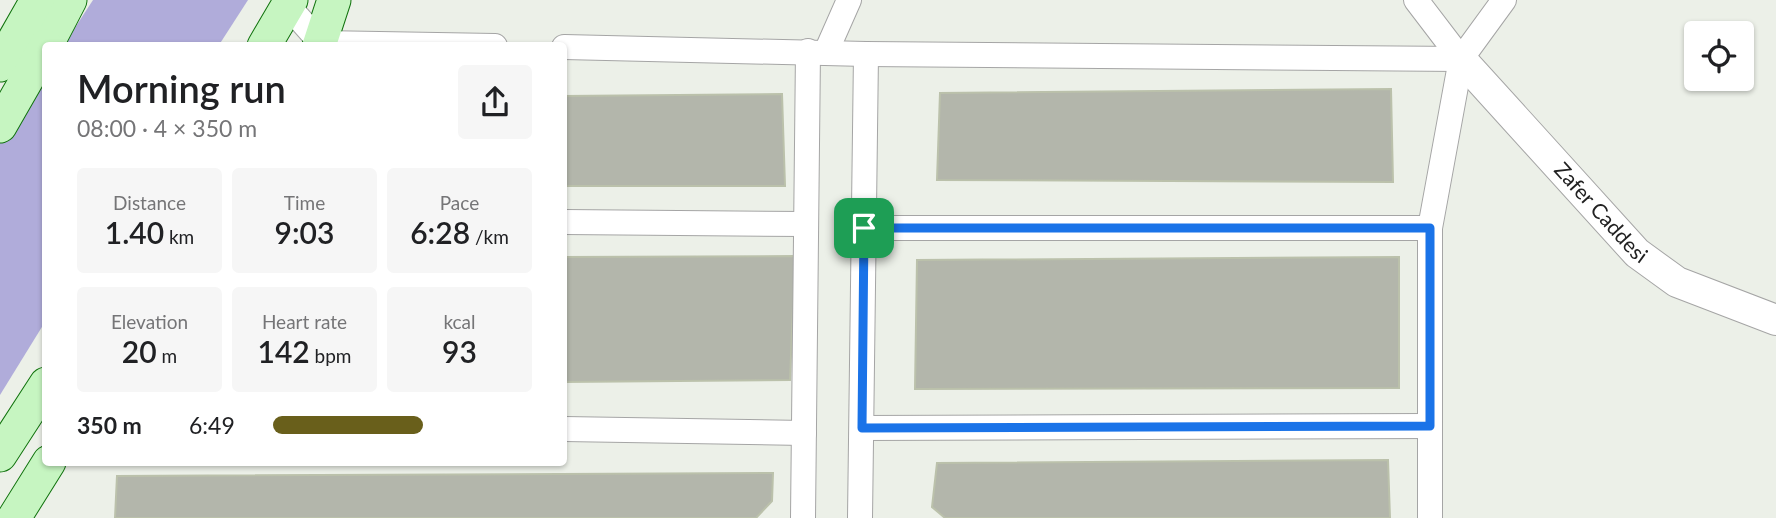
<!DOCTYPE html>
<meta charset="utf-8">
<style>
:root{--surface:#fff;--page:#f6f6f6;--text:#202124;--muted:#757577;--accent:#695f1b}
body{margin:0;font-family:Lato,sans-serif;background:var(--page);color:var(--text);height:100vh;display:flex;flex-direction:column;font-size:26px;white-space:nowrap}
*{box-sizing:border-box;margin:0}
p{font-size:23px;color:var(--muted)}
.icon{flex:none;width:38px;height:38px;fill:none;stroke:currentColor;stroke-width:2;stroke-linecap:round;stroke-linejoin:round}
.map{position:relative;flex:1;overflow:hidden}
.panel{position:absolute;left:42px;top:42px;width:525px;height:424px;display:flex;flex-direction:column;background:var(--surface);border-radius:7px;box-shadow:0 2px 5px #0004}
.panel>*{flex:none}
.tools{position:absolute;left:1684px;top:21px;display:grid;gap:14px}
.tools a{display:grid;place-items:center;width:70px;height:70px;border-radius:7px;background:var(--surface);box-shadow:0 2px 5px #0004;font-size:35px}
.pin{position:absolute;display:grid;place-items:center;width:60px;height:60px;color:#fff;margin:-30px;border-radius:14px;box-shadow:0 4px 10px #0006}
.round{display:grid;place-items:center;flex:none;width:74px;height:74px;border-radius:7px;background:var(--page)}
.overview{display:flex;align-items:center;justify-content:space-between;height:119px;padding:0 35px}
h1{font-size:38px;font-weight:600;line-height:52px}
.stats{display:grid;grid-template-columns:repeat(3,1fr);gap:10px;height:119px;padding:7px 35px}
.stats div{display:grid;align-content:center;border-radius:7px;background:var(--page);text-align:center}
.stats b{font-size:30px;font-weight:600}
.stats small{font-size:19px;font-weight:400}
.stats p{font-size:19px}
ul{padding:0 35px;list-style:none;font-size:23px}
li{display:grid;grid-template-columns:112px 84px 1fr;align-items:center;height:52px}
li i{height:18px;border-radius:9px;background:var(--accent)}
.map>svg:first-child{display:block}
</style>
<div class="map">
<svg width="1776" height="518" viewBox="0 0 1776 518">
<rect width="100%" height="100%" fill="#ecf0e8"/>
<g fill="#b0acda">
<path d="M93,0h155l-29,45 -156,1z"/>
<path d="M45,72v250l-45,73v-255z"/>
</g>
<g fill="#b3b6ab" stroke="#bbc1ab" stroke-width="2">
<path d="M1391,89l2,93 -456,-2 3,-87z"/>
<path d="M782,94l3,92h-221v-90z"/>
<path d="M795,256l-5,124 -226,2v-125z"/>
<path d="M1399,257v131l-484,1 2,-129z"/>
<path d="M1388,460l2,58h-445l-13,-11 5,-44z"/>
<path d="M773,473l-1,28 -16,17h-641l2,-42z"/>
</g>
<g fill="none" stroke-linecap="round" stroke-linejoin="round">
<defs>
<g id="minor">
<path d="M1416,0l45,59 -31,169v290"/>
<path d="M289,7l32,36 174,3"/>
<path d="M564,47l302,7 595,5 43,-59"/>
<path d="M826,52l23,-52"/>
<path d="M564,222l242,2"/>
<path d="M864,228h566"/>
<path d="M862,428l568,-2"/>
<path d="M564,429l240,4"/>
<path d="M803,518l5,-467"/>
<path d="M860,518l6,-464"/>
</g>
<g id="tertiary">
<path id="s1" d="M1461,59l176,194 40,29 99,38"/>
</g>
<g id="secondary">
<path d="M46,46l24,-46"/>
<path d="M264,46l27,-46"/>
<path d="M319,46l15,-46"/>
<path d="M0,65l37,-65"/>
<path d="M0,126l46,-80"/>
<path d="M0,455l46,-71"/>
<path d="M14,518l35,-56"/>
</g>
</defs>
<use href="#minor" stroke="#a5a5a5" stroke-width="26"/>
<use href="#tertiary" stroke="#a5a5a5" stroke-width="32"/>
<use href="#secondary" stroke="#10720d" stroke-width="35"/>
<use href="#minor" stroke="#fff" stroke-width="24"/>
<use href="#tertiary" stroke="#fff" stroke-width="30"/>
<use href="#secondary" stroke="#c6f5c1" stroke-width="33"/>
</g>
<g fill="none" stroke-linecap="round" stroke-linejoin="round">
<defs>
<path id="route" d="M864,228h566v198l-568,2z"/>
</defs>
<use href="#route" stroke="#fff" stroke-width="14"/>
<use href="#route" stroke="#1a73e8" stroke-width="9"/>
</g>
<g text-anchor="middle" stroke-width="5" stroke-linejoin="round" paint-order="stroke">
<g font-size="21" fill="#212121" stroke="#fff">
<text dy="7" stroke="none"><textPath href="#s1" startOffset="208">Zafer Caddesi</textPath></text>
</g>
</g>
</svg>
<div class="tools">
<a><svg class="icon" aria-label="locate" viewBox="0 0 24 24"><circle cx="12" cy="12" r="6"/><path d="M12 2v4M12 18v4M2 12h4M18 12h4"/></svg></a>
</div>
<div class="pin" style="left:864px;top:228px;background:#1e9e55"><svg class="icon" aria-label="arrive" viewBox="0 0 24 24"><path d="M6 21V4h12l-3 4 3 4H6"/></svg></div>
<section class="panel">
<div class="overview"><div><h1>Morning run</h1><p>08:00 · 4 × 350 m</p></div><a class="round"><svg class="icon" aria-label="share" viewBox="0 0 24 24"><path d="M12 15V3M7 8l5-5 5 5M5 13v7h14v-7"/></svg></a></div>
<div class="stats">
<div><p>Distance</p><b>1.40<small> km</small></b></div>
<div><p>Time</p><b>9:03</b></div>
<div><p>Pace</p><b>6:28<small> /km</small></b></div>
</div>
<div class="stats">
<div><p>Elevation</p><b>20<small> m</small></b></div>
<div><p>Heart rate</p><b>142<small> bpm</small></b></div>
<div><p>kcal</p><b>93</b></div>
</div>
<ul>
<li><b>350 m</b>6:49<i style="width:58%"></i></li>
</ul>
</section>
</div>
